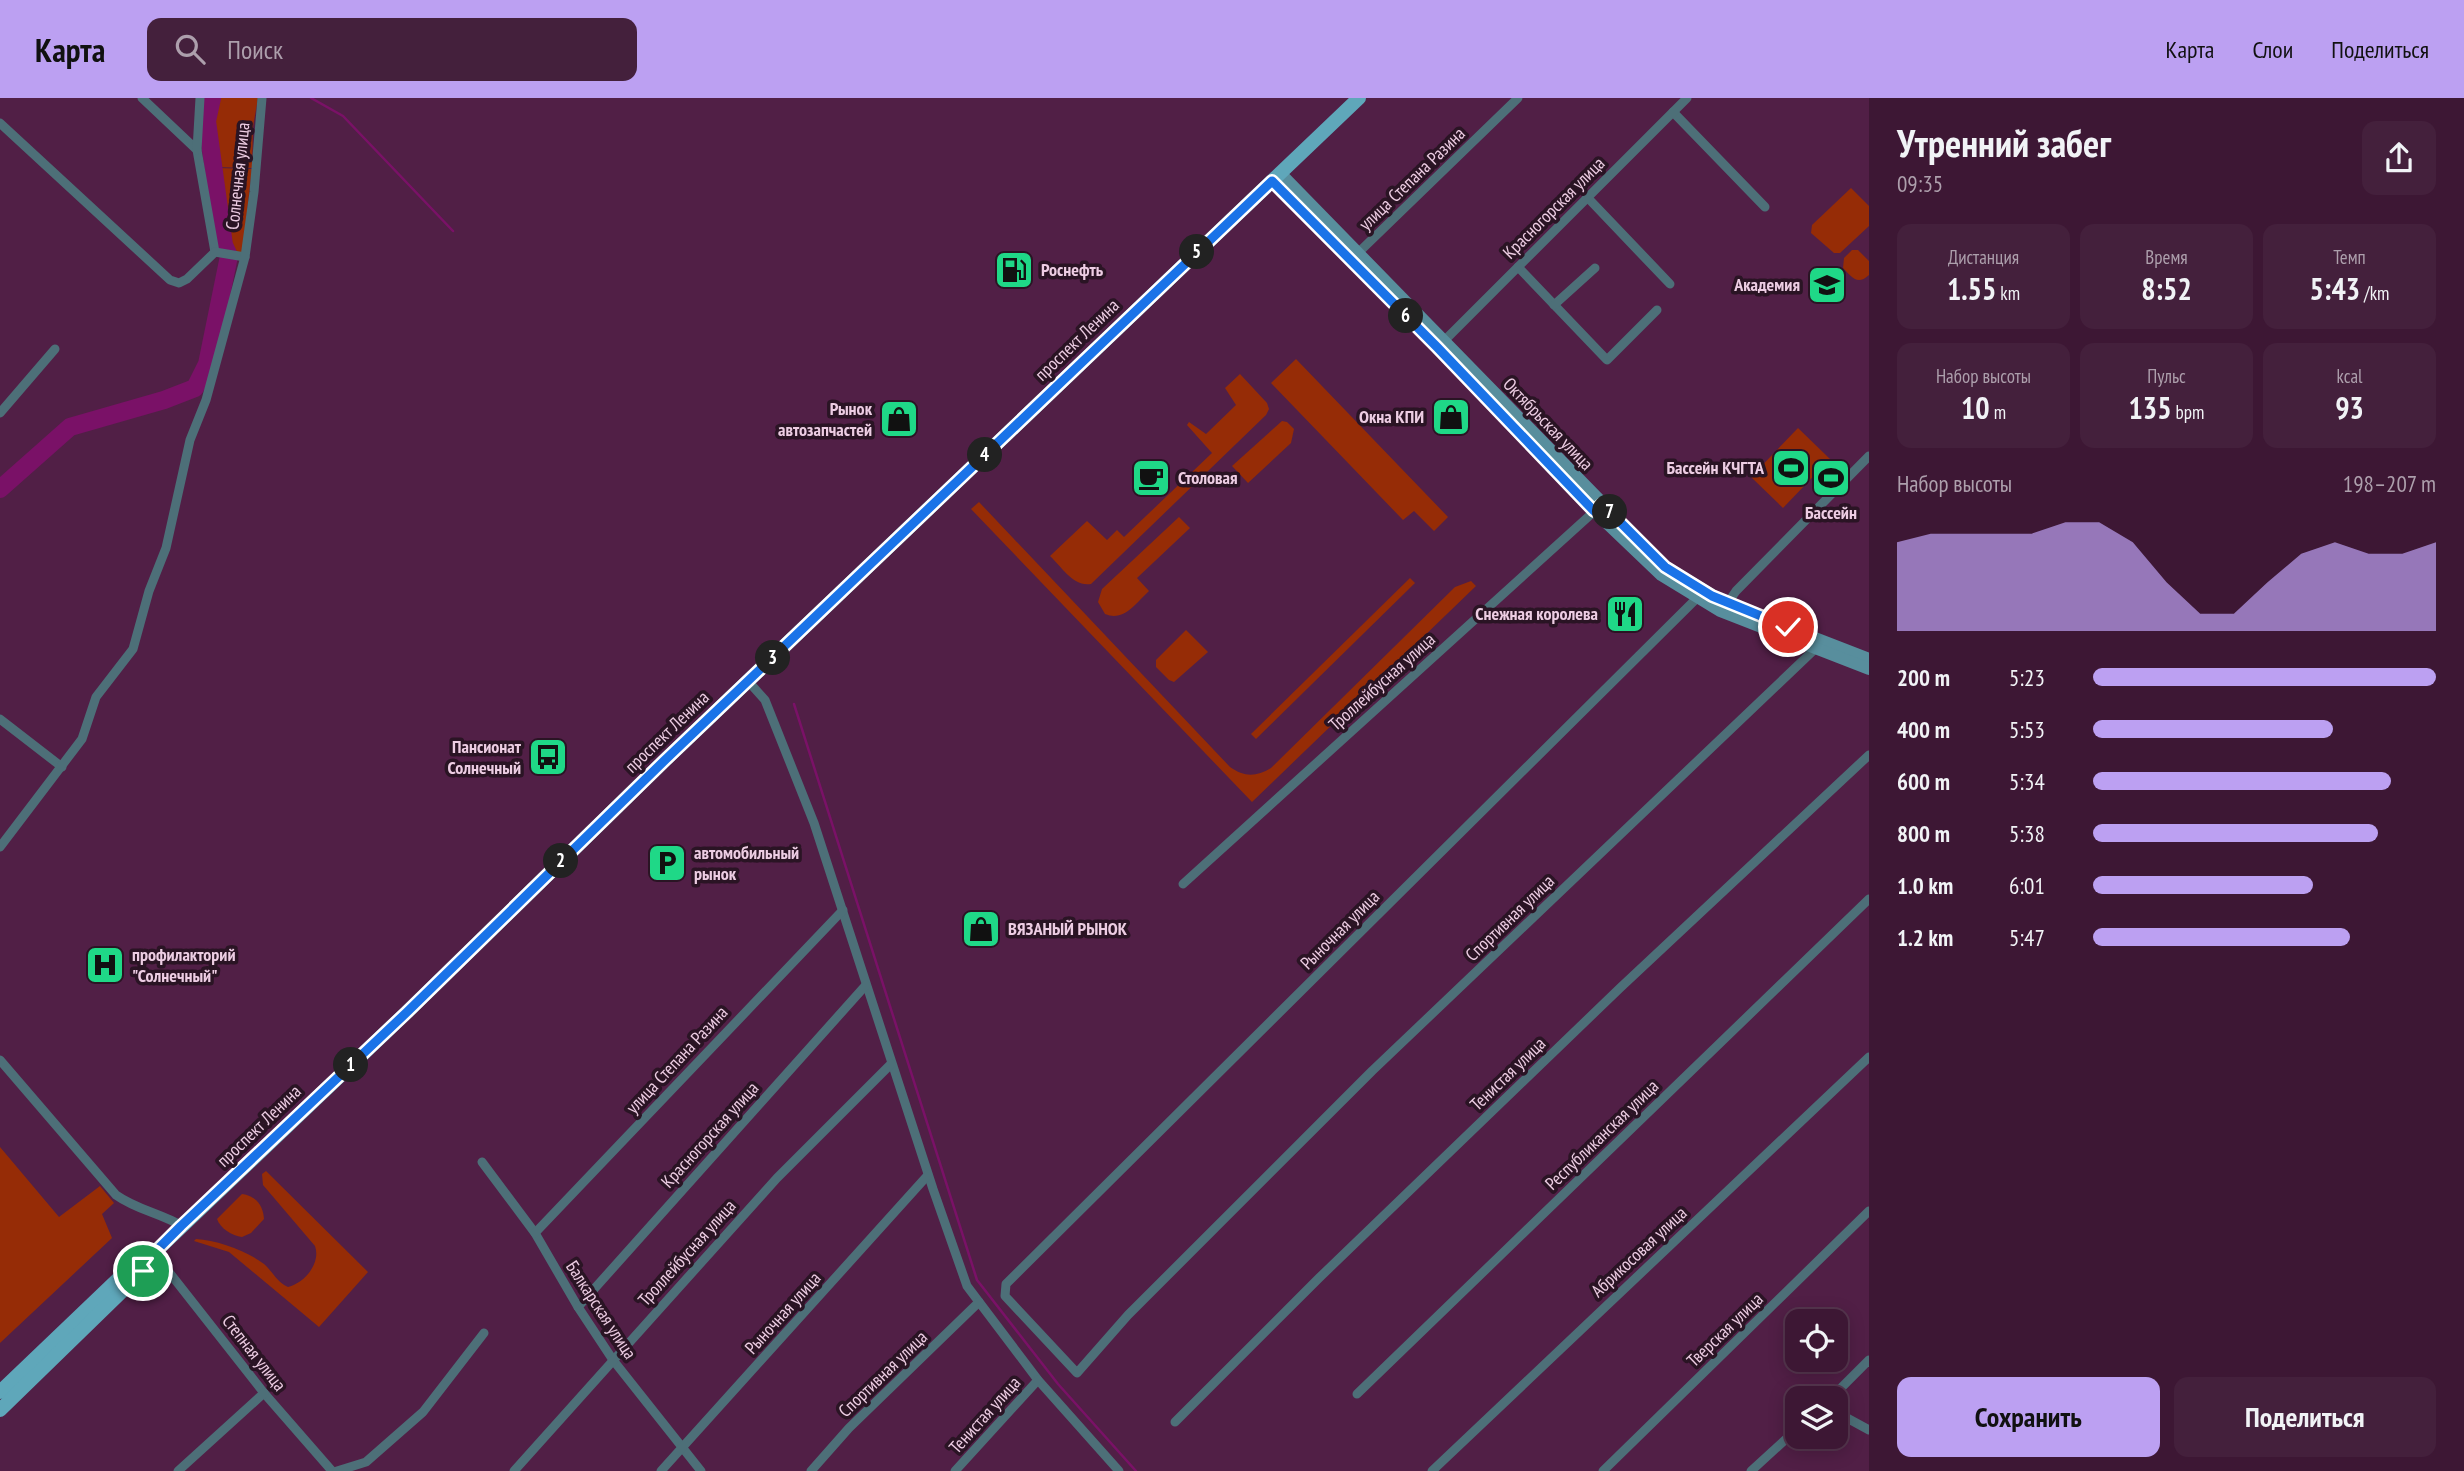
<!DOCTYPE html>
<html lang="ru">
<meta charset="utf-8">
<style>
:root{--surface:#3d1734;--page:#44203c;--text:#f1f3f6;--muted:#ad9fac;--line:#56364f;--accent:#bca0f2}
body{margin:0;font-family:"PT Sans Narrow",sans-serif;background:var(--page);color:var(--text);height:100vh;display:flex;flex-direction:column;font-size:26px;white-space:nowrap}
*{box-sizing:border-box;margin:0}
p{font-size:23px;color:var(--muted)}
.icon{flex:none;width:38px;height:38px;fill:none;stroke:currentColor;stroke-width:2;stroke-linecap:round;stroke-linejoin:round}
.map{position:relative;flex:1;overflow:hidden}
.drawer{display:flex;flex-direction:column;background:var(--surface);width:595px}
.drawer>*{flex:none}
.controls{position:absolute;left:1785px;top:1211px;display:grid;gap:14px}
.controls a{display:grid;place-items:center;width:63px;height:63px;border-radius:14px;background:var(--surface);box-shadow:0 4px 18px #0003,0 0 0 2px var(--line);font-size:35px}
.pin{position:absolute;display:grid;place-items:center;width:60px;height:60px;color:#fff;margin:-30px;border:4px solid #fff;border-radius:50%;box-shadow:0 2px 7px #0007}
.km{position:absolute;width:35px;height:35px;margin:-18px;border-radius:50%;background:#222;color:#fff;font-size:19px;line-height:35px;text-align:center}
.round{display:grid;place-items:center;flex:none;width:74px;height:74px;border-radius:14px;background:var(--page)}
.overview{display:flex;align-items:center;justify-content:space-between;height:119px;padding:0 28px}
h1{font-size:38px;font-weight:800;line-height:52px}
.stats{display:grid;grid-template-columns:repeat(3,1fr);gap:10px;height:119px;padding:7px 28px}
.stats div{display:grid;align-content:center;border-radius:14px;background:var(--page);text-align:center}
.stats b{font-size:30px;font-weight:800}
.stats small{font-size:19px;font-weight:400}
.stats p{font-size:19px}
.chart{height:196px;padding:14px 28px}
.chart p{display:flex;justify-content:space-between}
.chart svg{width:100%;height:126px;margin-top:7px;fill:var(--accent);opacity:.7}
.action{display:flex;gap:14px;margin-top:auto;padding:14px 28px}
.action a{flex:1;height:80px;border-radius:14px;background:var(--accent);color:#111;font-size:28px;font-weight:800;line-height:80px;text-align:center}
.action a+a{background:var(--page);color:var(--text)}
ul{padding:0 28px;list-style:none;font-size:23px}
li{display:grid;grid-template-columns:112px 84px 1fr;align-items:center;height:52px}
li i{height:18px;border-radius:9px;background:var(--accent)}
header{display:flex;align-items:center;gap:42px;box-sizing:border-box;height:98px;padding:0 35px;background:var(--accent);color:#111}
header strong{font-size:33px}
nav{display:flex;gap:38px;margin-inline-start:auto;font-size:24px}
.search{width:490px;height:63px;background:var(--page);display:flex;align-items:center;gap:18px;box-sizing:border-box;padding:0 24px;border-radius:14px;color:var(--muted);font-size:26px}
main{display:flex;flex:1;min-height:0}
.map>svg:first-child{display:block}
</style>
<header>
<strong>Карта</strong>
<div class="search"><svg class="icon" aria-label="search" viewBox="0 0 24 24"><circle cx="10" cy="10" r="6"/><path d="M15 15l6 6"/></svg>Поиск</div>
<nav><a>Карта</a><a>Слои</a><a>Поделиться</a></nav>
</header>
<main>
<div class="map">
<svg width="1869" height="1373" viewBox="0 0 1869 1373">
<rect width="100%" height="100%" fill="#511f46"/>
<g fill="#962c06">
<path d="M217,0h41l-5,29 -1,41 -35,-1 -6,-48z"/>
<path d="M217,70l35,1 -10,85 -14,-4z"/>
<path d="M1851,90l18,18v20l-29,27h-6l-23,-20 1,-8z"/>
<path d="M1852,152h6l11,11v14c-12,11 -17,2 -26,-7l1,-10z"/>
<path d="M1296,261l152,158 -14,14 -20,-20 -11,9 -132,-137z"/>
<path d="M1240,276l27,29 2,6 -3,6 -175,169c-18,3 -29,-17 -41,-28l37,-35 20,19 10,-10 7,7 88,-84 -25,-28 2,-3 17,12 30,-29 -11,-17z"/>
<path d="M1282,323l5,1 7,7 -3,14 -43,40 -16,-17z"/>
<path d="M1798,330l32,31 -47,49 -32,-31z"/>
<path d="M979,404l251,265c14,10 26,10 41,1l184,-181 16,-6 5,5 -224,216 -281,-293z"/>
<path d="M1179,419l11,11 -53,50 12,13c-13,12 -25,31 -44,23l-7,-12 4,-13z"/>
<path d="M1410,480l5,5 -159,156 -5,-5z"/>
<path d="M1186,532l22,22 -34,30 -5,-2 -13,-13v-7z"/>
<path d="M0,1049l59,70 41,-31 14,17 -12,11 10,24 -112,105z"/>
<path d="M266,1073l102,101 -49,55 -90,-75 -35,-11 2,-2c21,1 51,12 68,25 8,7 13,18 24,23 17,-4 33,-24 27,-41l-52,-61 -1,-11z"/>
<path d="M242,1096c14,2 21,11 22,25l-13,14 -9,4c-10,-1 -22,-9 -25,-18z"/>
</g>
<g fill="none" stroke-linecap="round" stroke-linejoin="round">
<g stroke="#7a1167" stroke-width="2.5">
<path d="M311,0l32,18 110,115"/>
<path d="M794,606l183,576 81,104 78,87"/>
</g>
<path stroke="#7a1167" stroke-width="18" d="M0,391l70,-62 94,-27 31,-12 12,-24 22,-108 -5,-11 -17,-124 5,-23"/>
<g stroke="#4d6f78" stroke-width="9">
<path d="M142,0l55,52 18,102"/>
<path d="M1673,14l92,95"/>
<path d="M0,25l170,157 9,3 8,-4 28,-27"/>
<path d="M197,52l3,-52"/>
<path d="M1587,99l83,87"/>
<path d="M215,154l30,5"/>
<path d="M1358,155l160,-155"/>
<path d="M1518,169l89,93 50,-50"/>
<path d="M1554,207l41,-37"/>
<path d="M1444,243l243,-243"/>
<path d="M0,315l55,-64"/>
<path d="M1697,500l-691,686 -1,12 72,77 51,-58 244,-244 443,-422"/>
<path d="M1727,506l9,-13 133,-135"/>
<path d="M748,583l17,19 49,123 119,366 34,97 71,94 81,91"/>
<path d="M0,621l62,48"/>
<path d="M0,749l82,-108 14,-42 37,-48 16,-58 17,-43 24,-108 16,-40 39,-143 9,-65 8,-94"/>
<path d="M1183,786l415,-376"/>
<path d="M0,962l116,135c21,15 44,18 66,31"/>
<path d="M482,1064l53,71 43,74 35,53 88,111"/>
<path d="M535,1135l308,-323"/>
<path d="M154,1155l110,140 68,78"/>
<path d="M578,1209l288,-322"/>
<path d="M1357,1296l512,-495"/>
<path d="M1831,1300l38,-38"/>
<path d="M1836,1314l33,18"/>
<path d="M1175,1324l144,-144 301,-290 249,-233"/>
<path d="M178,1373l86,-78"/>
<path d="M337,1373l29,-9 57,-50 61,-79"/>
<path d="M514,1373l263,-293 114,-114"/>
<path d="M661,1373l267,-296"/>
<path d="M811,1373l38,-43 130,-126"/>
<path d="M955,1373l83,-91"/>
<path d="M1432,1373l437,-414"/>
<path d="M1603,1373l266,-260"/>
<path d="M1751,1373l46,-42"/>
</g>
<g stroke="#588e9d" stroke-width="12">
<path d="M1280,75l385,394 62,37 142,55"/>
<path d="M1272,83l165,166 157,164 67,64 59,36 149,58"/>
</g>
<g stroke="#5fa7ba" stroke-width="14">
<path d="M0,1294l139,-133 15,-6 252,-240 258,-252 695,-663"/>
<path d="M0,1312l147,-143 7,-14"/>
</g>
</g>
<g fill="none" stroke-linecap="round" stroke-linejoin="round">
<defs>
<path id="route" d="M143,1173l11,-18 27,-27 225,-213 258,-252 608,-580 165,166 157,164 8,-7 63,63 47,29 76,31"/>
</defs>
<use href="#route" stroke="#fff" stroke-width="14"/>
<use href="#route" stroke="#1a73e8" stroke-width="9"/>
</g>
<defs>
<symbol id="fuel-square" viewBox="-11 -11 22 22"><rect x="-9" y="-9" width="18" height="18" rx="4" fill="#1fd887" stroke="#2a1424"/><path d="M-5.5-6h7V0h2V4h1.3V-2.5L3-4.5l.8-.8L6-3V5H2.5V1h-1V6h-7ZM-4.2-4.7v3.2H.2V-4.7Z" fill="#111"/></symbol>
<symbol id="school-square" viewBox="-11 -11 22 22"><rect x="-9" y="-9" width="18" height="18" rx="4" fill="#1fd887" stroke="#2a1424"/><path d="M0-5L7-2L0 1L-7-2ZM-4 1L0 2.5L4 1V4Q0 6-4 4Z" fill="#111"/></symbol>
<symbol id="shop-square" viewBox="-11 -11 22 22"><rect x="-9" y="-9" width="18" height="18" rx="4" fill="#1fd887" stroke="#2a1424"/><path d="M-5-2.5h2.3a2.7 3.5 0 0 1 5.4 0H5L5.5 6h-11ZM-1.5-2.5h3a1.5 2.3 0 0 0-3 0Z" fill="#111"/></symbol>
<symbol id="stadium-square" viewBox="-11 -11 22 22"><rect x="-9" y="-9" width="18" height="18" rx="4" fill="#1fd887" stroke="#2a1424"/><path d="M0-5a6.5 5 0 1 0 0 10a6.5 5 0 1 0 0-10ZM-3.5-1.8h7v3.6h-7Z" fill="#111"/></symbol>
<symbol id="cafe-square" viewBox="-11 -11 22 22"><rect x="-9" y="-9" width="18" height="18" rx="4" fill="#1fd887" stroke="#2a1424"/><path d="M-5.5-4.5H6V0H3Q3 3.5 0 3.5H-2.5Q-5.5 3.5-5.5 0ZM3-3.2v2h1.7v-2ZM-6 4.5H4V6H-6Z" fill="#111"/></symbol>
<symbol id="restaurant-square" viewBox="-11 -11 22 22"><rect x="-9" y="-9" width="18" height="18" rx="4" fill="#1fd887" stroke="#2a1424"/><path d="M-5-6h1v4h1v-4h1v4h1v-4h1v5L-1.5 .5V6h-2V.5L-5-1ZM5-6V6H3V1.5H1.5Q1.5-4 5-6Z" fill="#111"/></symbol>
<symbol id="bus-square" viewBox="-11 -11 22 22"><rect x="-9" y="-9" width="18" height="18" rx="4" fill="#1fd887" stroke="#2a1424"/><path d="M-5-6H5V4H4V6H2V4H-2V6H-4V4H-5ZM-3.5-4V0h7V-4ZM-3.5 1.2v1.5H-2V1.2ZM2 1.2v1.5H3.5V1.2Z" fill="#111"/></symbol>
<symbol id="parking-square" viewBox="-11 -11 22 22"><rect x="-9" y="-9" width="18" height="18" rx="4" fill="#1fd887" stroke="#2a1424"/><path d="M-3.5-5.5H1a3.5 3.5 0 0 1 0 7H-1V5.5H-3.5ZM-1-3.4V-.6H.8a1.4 1.4 0 0 0 0-2.8Z" fill="#111"/></symbol>
<symbol id="hospital-square" viewBox="-11 -11 22 22"><rect x="-9" y="-9" width="18" height="18" rx="4" fill="#1fd887" stroke="#2a1424"/><path d="M-5-5h3v3.5h4V-5h3V5h-3V1.5h-4V5h-3Z" fill="#111"/></symbol>
</defs>
<g fill-rule="evenodd">
<use href="#fuel-square" x="992" y="150" width="44" height="44"/>
<use href="#school-square" x="1805" y="165" width="44" height="44"/>
<use href="#shop-square" x="1429" y="297" width="44" height="44"/>
<use href="#shop-square" x="877" y="299" width="44" height="44"/>
<use href="#stadium-square" x="1769" y="348" width="44" height="44"/>
<use href="#cafe-square" x="1129" y="358" width="44" height="44"/>
<use href="#stadium-square" x="1809" y="358" width="44" height="44"/>
<use href="#restaurant-square" x="1603" y="494" width="44" height="44"/>
<use href="#bus-square" x="526" y="637" width="44" height="44"/>
<use href="#parking-square" x="645" y="743" width="44" height="44"/>
<use href="#shop-square" x="959" y="809" width="44" height="44"/>
<use href="#hospital-square" x="83" y="845" width="44" height="44"/>
</g>
<g text-anchor="middle" stroke-width="7" stroke-linejoin="round" paint-order="stroke">
<g font-size="18" fill="#edcde3" stroke="#2a1424">
<text transform="translate(238 78) rotate(-84)" y="6">Солнечная улица</text>
<text transform="translate(1412 81) rotate(-44)" y="6">улица Степана Разина</text>
<text transform="translate(1554 110) rotate(-45)" y="6">Красногорская улица</text>
<text transform="translate(1077 242) rotate(-44)" y="6">проспект Ленина</text>
<text transform="translate(1548 326) rotate(46)" y="6">Октябрьская улица</text>
<text transform="translate(1382 584) rotate(-42)" y="6">Троллейбусная улица</text>
<text transform="translate(667 634) rotate(-44)" y="6">проспект Ленина</text>
<text transform="translate(1510 820) rotate(-44)" y="6">Спортивная улица</text>
<text transform="translate(1340 832) rotate(-45)" y="6">Рыночная улица</text>
<text transform="translate(677 962) rotate(-47)" y="6">улица Степана Разина</text>
<text transform="translate(1508 976) rotate(-44)" y="6">Тенистая улица</text>
<text transform="translate(259 1028) rotate(-44)" y="6">проспект Ленина</text>
<text transform="translate(710 1037) rotate(-48)" y="6">Красногорская улица</text>
<text transform="translate(1602 1037) rotate(-44)" y="6">Республиканская улица</text>
<text transform="translate(1639 1154) rotate(-43)" y="6">Абрикосовая улица</text>
<text transform="translate(687 1155) rotate(-48)" y="6">Троллейбусная улица</text>
<text transform="translate(601 1212) rotate(57)" y="6">Балкарская улица</text>
<text transform="translate(783 1215) rotate(-48)" y="6">Рыночная улица</text>
<text transform="translate(1725 1232) rotate(-44)" y="6">Тверская улица</text>
<text transform="translate(254 1255) rotate(52)" y="6">Степная улица</text>
<text transform="translate(883 1276) rotate(-44)" y="6">Спортивная улица</text>
<text transform="translate(985 1317) rotate(-48)" y="6">Тенистая улица</text>
</g>
<g font-size="18" font-weight="bold" fill="#edcde3" stroke="#2a1424" text-anchor="end">
<text x="1041" y="178" text-anchor="start">Роснефть</text>
<text x="1800" y="193">Академия</text>
<text x="872" y="317">Рынок<tspan x="872" dy="21">автозапчастей</tspan></text>
<text x="1424" y="325">Окна КПИ</text>
<text x="1764" y="376">Бассейн КЧГТА</text>
<text x="1178" y="386" text-anchor="start">Столовая</text>
<text x="1831" y="421" text-anchor="middle">Бассейн</text>
<text x="1598" y="522">Снежная королева</text>
<text x="521" y="655">Пансионат<tspan x="521" dy="21">Солнечный</tspan></text>
<text x="694" y="761" text-anchor="start">автомобильный<tspan x="694" dy="21">рынок</tspan></text>
<text x="1008" y="837" text-anchor="start">ВЯЗАНЫЙ РЫНОК</text>
<text x="132" y="863" text-anchor="start">профилакторий<tspan x="132" dy="21">"Солнечный"</tspan></text>
</g>
</g>
</svg>
<div class="controls">
<a><svg class="icon" aria-label="locate" viewBox="0 0 24 24"><circle cx="12" cy="12" r="6"/><path d="M12 2v4M12 18v4M2 12h4M18 12h4"/></svg></a>
<a><svg class="icon" aria-label="layers" viewBox="0 0 24 24"><path d="M12 4l9 5-9 5-9-5zM3 14l9 5 9-5"/></svg></a>
</div>
<div class="pin" style="left:143px;top:1173px;background:#1e9e55"><svg class="icon" aria-label="arrive" viewBox="0 0 24 24"><path d="M6 21V4h12l-3 4 3 4H6"/></svg></div>
<div class="pin" style="left:1788px;top:529px;background:#d93025"><svg class="icon" aria-label="check" viewBox="0 0 24 24"><path d="M5 12l5 5 9-10"/></svg></div>
<b class="km" style="left:351px;top:967px">1</b>
<b class="km" style="left:561px;top:763px">2</b>
<b class="km" style="left:773px;top:560px">3</b>
<b class="km" style="left:985px;top:357px">4</b>
<b class="km" style="left:1197px;top:154px">5</b>
<b class="km" style="left:1406px;top:218px">6</b>
<b class="km" style="left:1610px;top:414px">7</b>
</div>
<section class="drawer">
<div class="overview"><div><h1>Утренний забег</h1><p>09:35</p></div><a class="round"><svg class="icon" aria-label="share" viewBox="0 0 24 24"><path d="M12 15V3M7 8l5-5 5 5M5 13v7h14v-7"/></svg></a></div>
<div class="stats">
<div><p>Дистанция</p><b>1.55<small> km</small></b></div>
<div><p>Время</p><b>8:52</b></div>
<div><p>Темп</p><b>5:43<small> /km</small></b></div>
</div>
<div class="stats">
<div><p>Набор высоты</p><b>10<small> m</small></b></div>
<div><p>Пульс</p><b>135<small> bpm</small></b></div>
<div><p>kcal</p><b>93</b></div>
</div>
<div class="chart"><p><span>Набор высоты</span>198–207 m</p>
<svg viewBox="0 0 160 44" preserveAspectRatio="none"><path d="M0 44V13L10 10L20 10L30 10L40 10L50 6L60 6L70 13L80 27L90 38L100 38L110 27L120 17L130 13L140 17L150 17L160 13V44z"/></svg>
</div>
<ul>
<li><b>200 m</b>5:23<i style="width:100%"></i></li>
<li><b>400 m</b>5:53<i style="width:70%"></i></li>
<li><b>600 m</b>5:34<i style="width:87%"></i></li>
<li><b>800 m</b>5:38<i style="width:83%"></i></li>
<li><b>1.0 km</b>6:01<i style="width:64%"></i></li>
<li><b>1.2 km</b>5:47<i style="width:75%"></i></li>
</ul>
<div class="action"><a>Сохранить</a><a>Поделиться</a></div>
</section>
</main>
